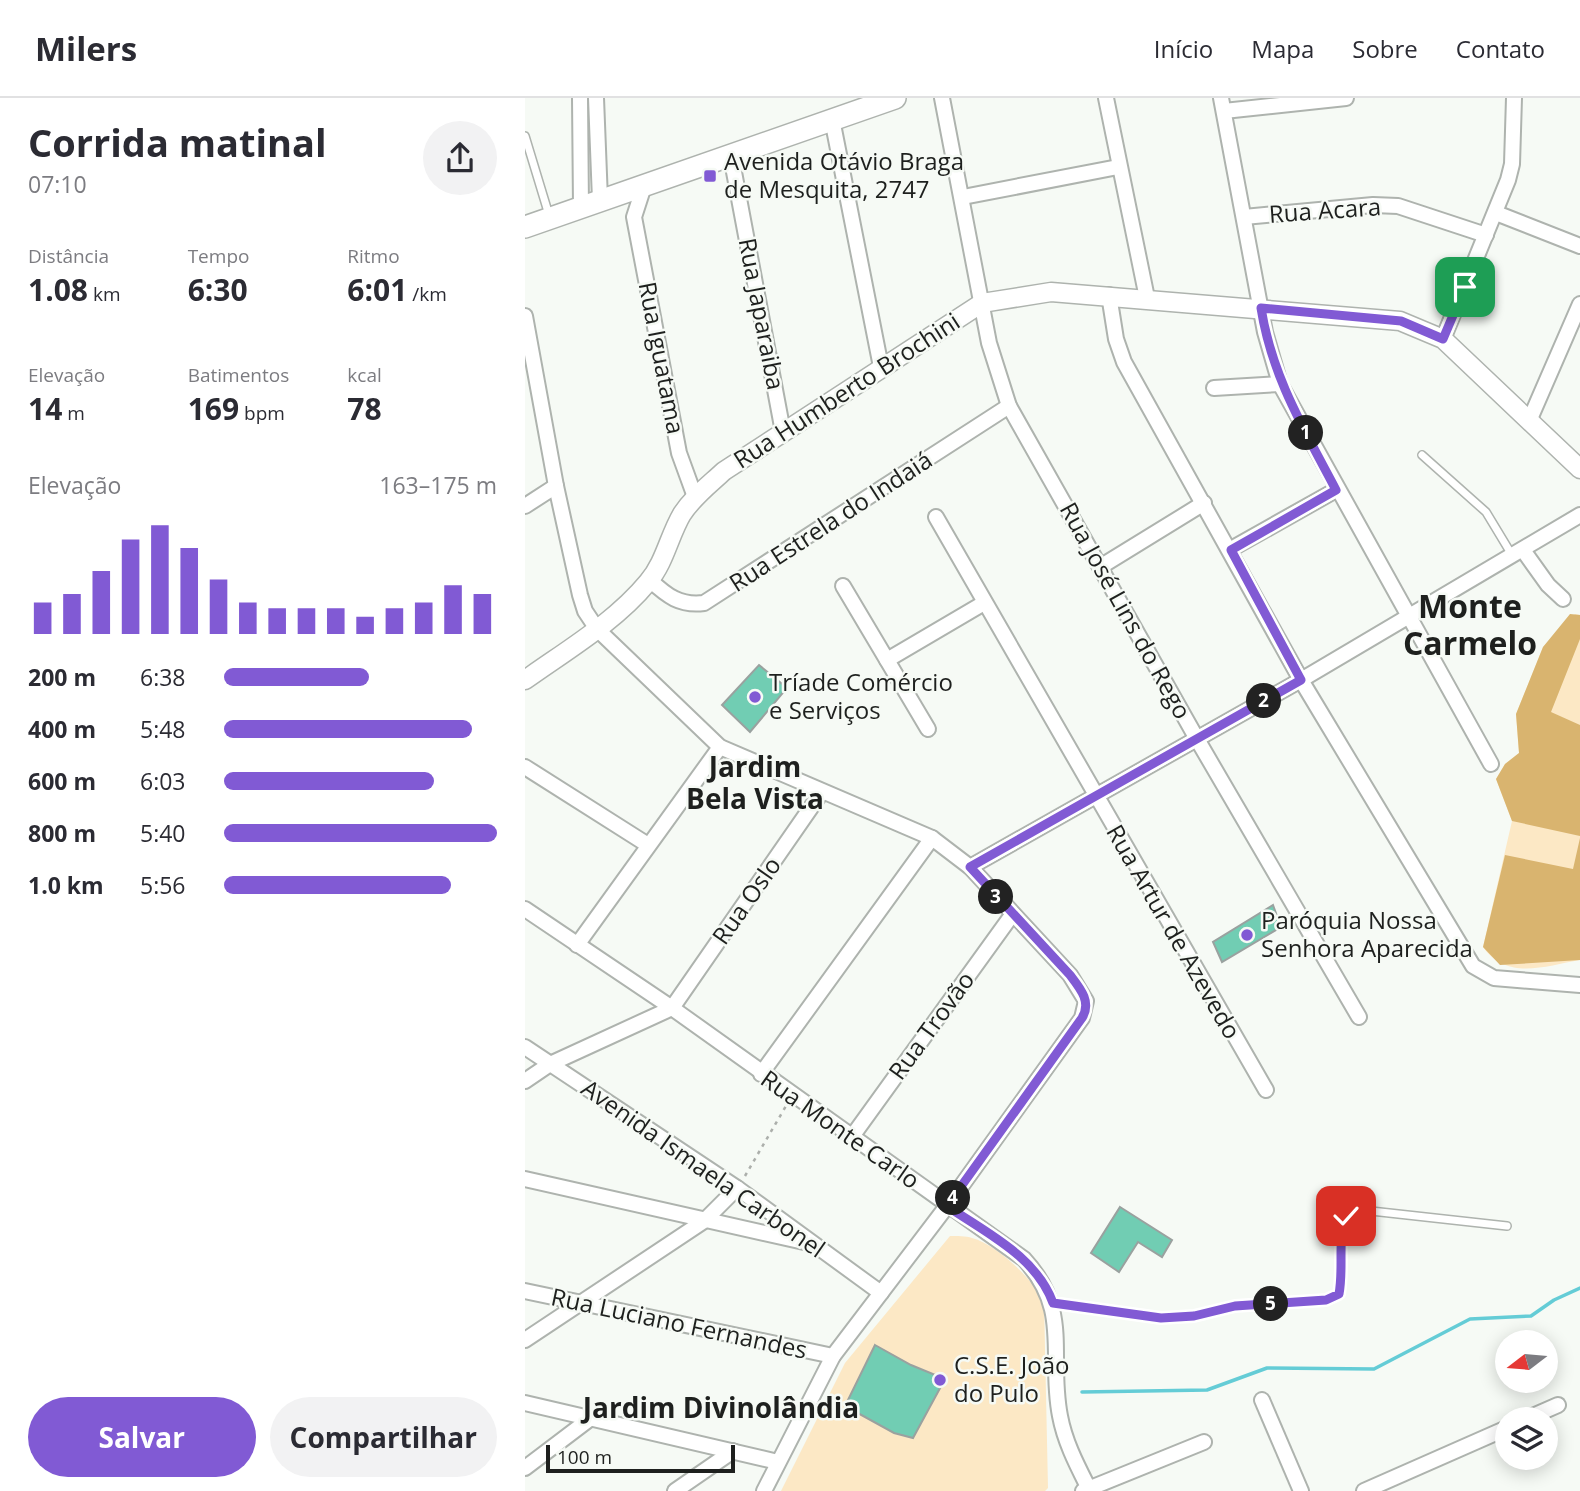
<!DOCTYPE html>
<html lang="pt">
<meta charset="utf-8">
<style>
:root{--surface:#fff;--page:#f2f2f3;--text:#2b2b33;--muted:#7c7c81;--line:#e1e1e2;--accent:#815ad4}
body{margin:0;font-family:"Open Sans",sans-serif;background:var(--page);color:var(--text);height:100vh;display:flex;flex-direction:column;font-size:26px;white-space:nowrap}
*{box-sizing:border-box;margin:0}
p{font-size:23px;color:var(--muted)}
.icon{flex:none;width:38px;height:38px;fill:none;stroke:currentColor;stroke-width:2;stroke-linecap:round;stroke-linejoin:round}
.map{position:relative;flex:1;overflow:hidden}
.side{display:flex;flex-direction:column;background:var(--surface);width:525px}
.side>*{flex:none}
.needle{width:46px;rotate:254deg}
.buttons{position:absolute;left:970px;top:1232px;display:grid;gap:14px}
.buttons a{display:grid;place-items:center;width:63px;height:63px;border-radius:50%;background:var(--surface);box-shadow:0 4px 18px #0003;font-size:35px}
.scale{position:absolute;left:21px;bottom:18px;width:189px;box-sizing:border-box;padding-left:7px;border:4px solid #1e201e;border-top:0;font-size:19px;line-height:24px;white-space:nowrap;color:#1e201e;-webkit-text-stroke:5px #f6faf5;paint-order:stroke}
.pin{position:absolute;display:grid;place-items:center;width:60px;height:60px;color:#fff;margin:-30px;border-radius:14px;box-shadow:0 4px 10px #0006}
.km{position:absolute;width:35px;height:35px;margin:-18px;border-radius:50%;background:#222;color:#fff;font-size:19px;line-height:35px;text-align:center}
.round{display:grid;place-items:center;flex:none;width:74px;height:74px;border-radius:37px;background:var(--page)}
.headline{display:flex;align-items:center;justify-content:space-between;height:119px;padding:0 28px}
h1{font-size:38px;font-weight:700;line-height:52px}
.figures{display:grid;grid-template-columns:repeat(3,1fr);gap:10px;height:119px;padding:7px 28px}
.figures div{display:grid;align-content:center}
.figures b{font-size:30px;font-weight:700}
.figures small{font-size:19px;font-weight:400}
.figures p{font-size:19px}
.chart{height:196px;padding:14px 28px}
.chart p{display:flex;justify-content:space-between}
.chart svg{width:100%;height:126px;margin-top:7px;stroke:var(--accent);stroke-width:6}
.primary-button{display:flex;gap:14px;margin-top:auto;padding:14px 28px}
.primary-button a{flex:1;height:80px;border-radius:42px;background:var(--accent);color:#fff;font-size:28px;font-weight:700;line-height:80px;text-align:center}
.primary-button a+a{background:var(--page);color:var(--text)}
ul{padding:0 28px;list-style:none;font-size:23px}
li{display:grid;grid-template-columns:112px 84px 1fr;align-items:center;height:52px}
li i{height:18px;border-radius:9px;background:var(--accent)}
header{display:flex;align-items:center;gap:42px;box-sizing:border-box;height:98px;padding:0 35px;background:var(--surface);border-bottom:2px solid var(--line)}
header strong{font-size:33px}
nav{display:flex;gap:38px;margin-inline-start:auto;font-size:24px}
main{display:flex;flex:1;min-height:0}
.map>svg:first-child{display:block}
</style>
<header>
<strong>Milers</strong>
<nav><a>Início</a><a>Mapa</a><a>Sobre</a><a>Contato</a></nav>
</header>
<main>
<section class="side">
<div class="headline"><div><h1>Corrida matinal</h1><p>07:10</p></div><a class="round"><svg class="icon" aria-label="share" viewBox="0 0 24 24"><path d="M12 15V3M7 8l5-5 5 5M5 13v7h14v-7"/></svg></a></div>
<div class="figures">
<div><p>Distância</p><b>1.08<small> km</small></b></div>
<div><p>Tempo</p><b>6:30</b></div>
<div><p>Ritmo</p><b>6:01<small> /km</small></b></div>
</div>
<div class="figures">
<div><p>Elevação</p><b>14<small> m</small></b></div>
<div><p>Batimentos</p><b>169<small> bpm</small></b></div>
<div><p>kcal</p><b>78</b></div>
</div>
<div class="chart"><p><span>Elevação</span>163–175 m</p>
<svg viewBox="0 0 160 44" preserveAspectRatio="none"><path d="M5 44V33M15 44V30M25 44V22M35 44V11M45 44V6M55 44V14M65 44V25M75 44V33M85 44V35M95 44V35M105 44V35M115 44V38M125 44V35M135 44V33M145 44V27M155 44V30"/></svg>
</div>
<ul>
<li><b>200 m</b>6:38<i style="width:53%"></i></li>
<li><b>400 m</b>5:48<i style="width:91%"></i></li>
<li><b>600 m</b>6:03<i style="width:77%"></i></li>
<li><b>800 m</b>5:40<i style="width:100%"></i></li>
<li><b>1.0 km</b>5:56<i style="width:83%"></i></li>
</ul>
<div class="primary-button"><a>Salvar</a><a>Compartilhar</a></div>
</section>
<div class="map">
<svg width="1055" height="1393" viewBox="0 0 1055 1393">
<rect width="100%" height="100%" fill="#f6faf5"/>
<g fill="#fce8c5">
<path d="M1050,516l5,1v345c-35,6 -73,21 -97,-13l29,-126 -16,-42 9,-15 14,-11 -3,-39 27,-67z"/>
<path d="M425,1138c7,0 16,0 22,2 26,7 60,41 72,63l4,187 -3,3h-264l64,-128z"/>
</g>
<g fill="#d9b46f">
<path d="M1045,516l10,1v24l-29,73 29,13v111l-68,-15 -16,-42 9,-15 14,-11 -3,-39 27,-67z"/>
<path d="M1055,740v122l-80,5 -17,-18 22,-92 68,14z"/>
</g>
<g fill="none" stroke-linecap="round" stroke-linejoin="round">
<path stroke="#64ccd6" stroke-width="3.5" d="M557,1294l125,-2 60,-22 107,1 96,-50 61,-3 23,-16 26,-12"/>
</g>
<g fill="#71cdb3" stroke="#9aa19f" stroke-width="2">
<path d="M234,567l28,23 -37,44 -28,-27z"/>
<path d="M748,807l8,22 -59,35 -9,-20z"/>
<path d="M595,1109l52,33 -10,17 -24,-15 -19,30 -28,-19z"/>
<path d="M350,1247l36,20 34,14 -32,59 -19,-5 -49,-27z"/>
</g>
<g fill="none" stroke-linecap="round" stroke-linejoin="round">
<defs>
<g id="service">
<path d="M0,38l24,79"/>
<path d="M897,357l64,57 26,43"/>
<path d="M528,1205l108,15 33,-2 41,-10 91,-6 13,-6c5,-27 -2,-53 7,-78l16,-6 145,16"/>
</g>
<g id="minor">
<path d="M55,0l1,109"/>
<path d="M71,0l4,102"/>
<path d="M417,0l47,245 20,63 188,333 162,278"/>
<path d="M581,0l41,200"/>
<path d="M696,0l44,234 15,52 211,380"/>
<path d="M699,13l122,-13"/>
<path d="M307,21l49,248"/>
<path d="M206,58l52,276"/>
<path d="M119,88l-10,31 45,236 16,44"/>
<path d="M438,99l155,-30"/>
<path d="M971,115l84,33"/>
<path d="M719,119l129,-12 25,1 88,29"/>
<path d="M584,197l7,44 8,23 177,318 172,286 21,12 86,7"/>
<path d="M0,218l31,170 24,109 5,16 12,18 123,118 212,91 38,29 100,108 16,26 -4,17 -135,188 -114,150 -69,135"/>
<path d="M918,241l65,-159 4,-16 2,-66"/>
<path d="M689,290l66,-4"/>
<path d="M1005,321l50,-115"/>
<path d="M0,408l31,-20"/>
<path d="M411,419l330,573"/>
<path d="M706,451l105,-59"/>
<path d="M998,452l25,35 15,14"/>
<path d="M575,469l104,-64"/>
<path d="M125,482c17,16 30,26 54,23l305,-197"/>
<path d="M318,488l85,143"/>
<path d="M362,562l97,-57"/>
<path d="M0,669l123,78"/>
<path d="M445,769l331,-187 279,-165"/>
<path d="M0,811l147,99 352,251c48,52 24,96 36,157 5,27 18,51 30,75"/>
<path d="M52,847l143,-198"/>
<path d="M0,949l212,141 144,105"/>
<path d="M236,976l171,-236"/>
<path d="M0,983l25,-17 122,-56 149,-215"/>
<path d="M326,1040l161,-223"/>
<path d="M0,1081l279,63"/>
<path d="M0,1193l308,65"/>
<path d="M0,1242l179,-119 33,-33"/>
<path d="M737,1302l39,91"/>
<path d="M0,1305l253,59"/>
<path d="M1001,1321l32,-14"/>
<path d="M0,1370l66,-50"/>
<path d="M150,1393l58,-40"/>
<path d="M558,1393l121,-49"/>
<path d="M839,1393l143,-63"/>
</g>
<path id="tertiary" d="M0,582c42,-30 90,-58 123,-98 17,-20 21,-46 34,-68 11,-17 27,-29 42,-43l258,-168 69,-11 349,29 43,18 137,130"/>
<path id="secondary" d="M0,129l370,-129"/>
</defs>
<use href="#service" stroke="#aeb3ae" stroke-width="10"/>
<use href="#minor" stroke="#aeb3ae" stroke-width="18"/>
<use href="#tertiary" stroke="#aeb3ae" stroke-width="21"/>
<use href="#secondary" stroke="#aeb3ae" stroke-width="24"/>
<path stroke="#acafab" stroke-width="2.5" stroke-dasharray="3.5 5" stroke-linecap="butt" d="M220,1078l41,-70"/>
<use href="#service" stroke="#fff" stroke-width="7"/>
<use href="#minor" stroke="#fff" stroke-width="14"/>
<use href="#tertiary" stroke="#fff" stroke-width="18"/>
<use href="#secondary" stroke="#fff" stroke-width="21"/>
</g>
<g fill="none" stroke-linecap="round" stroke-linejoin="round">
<defs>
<path id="route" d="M821,1118c-9,25 -2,51 -7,78l-13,6 -91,6 -41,10 -33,2 -108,-15c-17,-47 -67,-70 -106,-97l135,-188c10,-16 -2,-30 -12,-43l-100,-108 331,-187 -70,-130 105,-60c-32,-61 -64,-113 -75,-182l140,13 42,18 22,-52"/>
</defs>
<use href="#route" stroke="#fff" stroke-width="14"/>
<use href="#route" stroke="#815ad4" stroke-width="9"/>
</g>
<g fill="#815ad4" stroke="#f6faf5" stroke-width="2.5">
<rect x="178" y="71" width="14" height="14" rx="3.5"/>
<circle cx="230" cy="599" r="7"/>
<circle cx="722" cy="837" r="7"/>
<circle cx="415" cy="1282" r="7"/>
</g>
<g text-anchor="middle" stroke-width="5" stroke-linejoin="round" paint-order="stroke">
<g font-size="24" fill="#1e201e" stroke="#f6faf5" text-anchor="start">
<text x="199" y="72">Avenida Otávio Braga<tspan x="199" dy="28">de Mesquita, 2747</tspan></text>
<text x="244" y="593">Tríade Comércio<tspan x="244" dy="28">e Serviços</tspan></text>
<text x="736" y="831">Paróquia Nossa<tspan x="736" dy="28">Senhora Aparecida</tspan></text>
<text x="429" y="1276">C.S.E. João<tspan x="429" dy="28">do Pulo</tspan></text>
</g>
<g font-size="24" fill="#1e201e" stroke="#f6faf5">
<text transform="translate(800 113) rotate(-4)" y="8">Rua Acara</text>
<text transform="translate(236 216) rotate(79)" y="8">Rua Japaraiba</text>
<text transform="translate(136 260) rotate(79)" y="8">Rua Iguatama</text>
<text transform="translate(322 293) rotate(-33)" y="8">Rua Humberto Brochini</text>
<text transform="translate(306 424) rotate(-33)" y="8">Rua Estrela do Indaiá</text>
<text transform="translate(600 513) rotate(61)" y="8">Rua José Lins do Rego</text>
<text transform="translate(222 803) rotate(-55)" y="8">Rua Oslo</text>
<text transform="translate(648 834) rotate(60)" y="8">Rua Artur de Azevedo</text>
<text transform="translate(407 928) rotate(-54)" y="8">Rua Trovão</text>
<text transform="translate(315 1032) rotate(35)" y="8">Rua Monte Carlo</text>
<text transform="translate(178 1071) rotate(35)" y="8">Avenida Ismaela Carbonel</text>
<text transform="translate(154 1226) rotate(12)" y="8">Rua Luciano Fernandes</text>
</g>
<g font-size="28" font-weight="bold" fill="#1e201e" stroke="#f6faf5">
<text x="230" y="679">Jardim<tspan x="230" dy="32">Bela Vista</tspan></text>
<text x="196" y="1320">Jardim Divinolândia</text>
</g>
<g font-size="32" font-weight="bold" fill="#1e201e" stroke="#f6faf5">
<text x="945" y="520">Monte<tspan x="945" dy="37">Carmelo</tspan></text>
</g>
</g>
</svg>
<div class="buttons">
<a><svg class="needle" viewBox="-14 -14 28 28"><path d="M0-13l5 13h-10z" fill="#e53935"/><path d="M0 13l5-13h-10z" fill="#7c7c81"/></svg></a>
<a><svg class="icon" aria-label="layers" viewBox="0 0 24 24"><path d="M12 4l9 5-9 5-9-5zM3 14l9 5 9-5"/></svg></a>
</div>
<div class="scale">100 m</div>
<div class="pin" style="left:940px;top:189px;background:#1e9e55"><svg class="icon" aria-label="arrive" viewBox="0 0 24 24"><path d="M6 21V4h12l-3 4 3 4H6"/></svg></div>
<div class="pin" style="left:821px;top:1118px;background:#d93025"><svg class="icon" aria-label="check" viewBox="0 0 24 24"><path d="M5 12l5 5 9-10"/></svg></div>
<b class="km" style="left:781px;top:335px">1</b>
<b class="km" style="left:739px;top:603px">2</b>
<b class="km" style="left:471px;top:799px">3</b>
<b class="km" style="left:428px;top:1100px">4</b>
<b class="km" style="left:746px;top:1206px">5</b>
</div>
</main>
